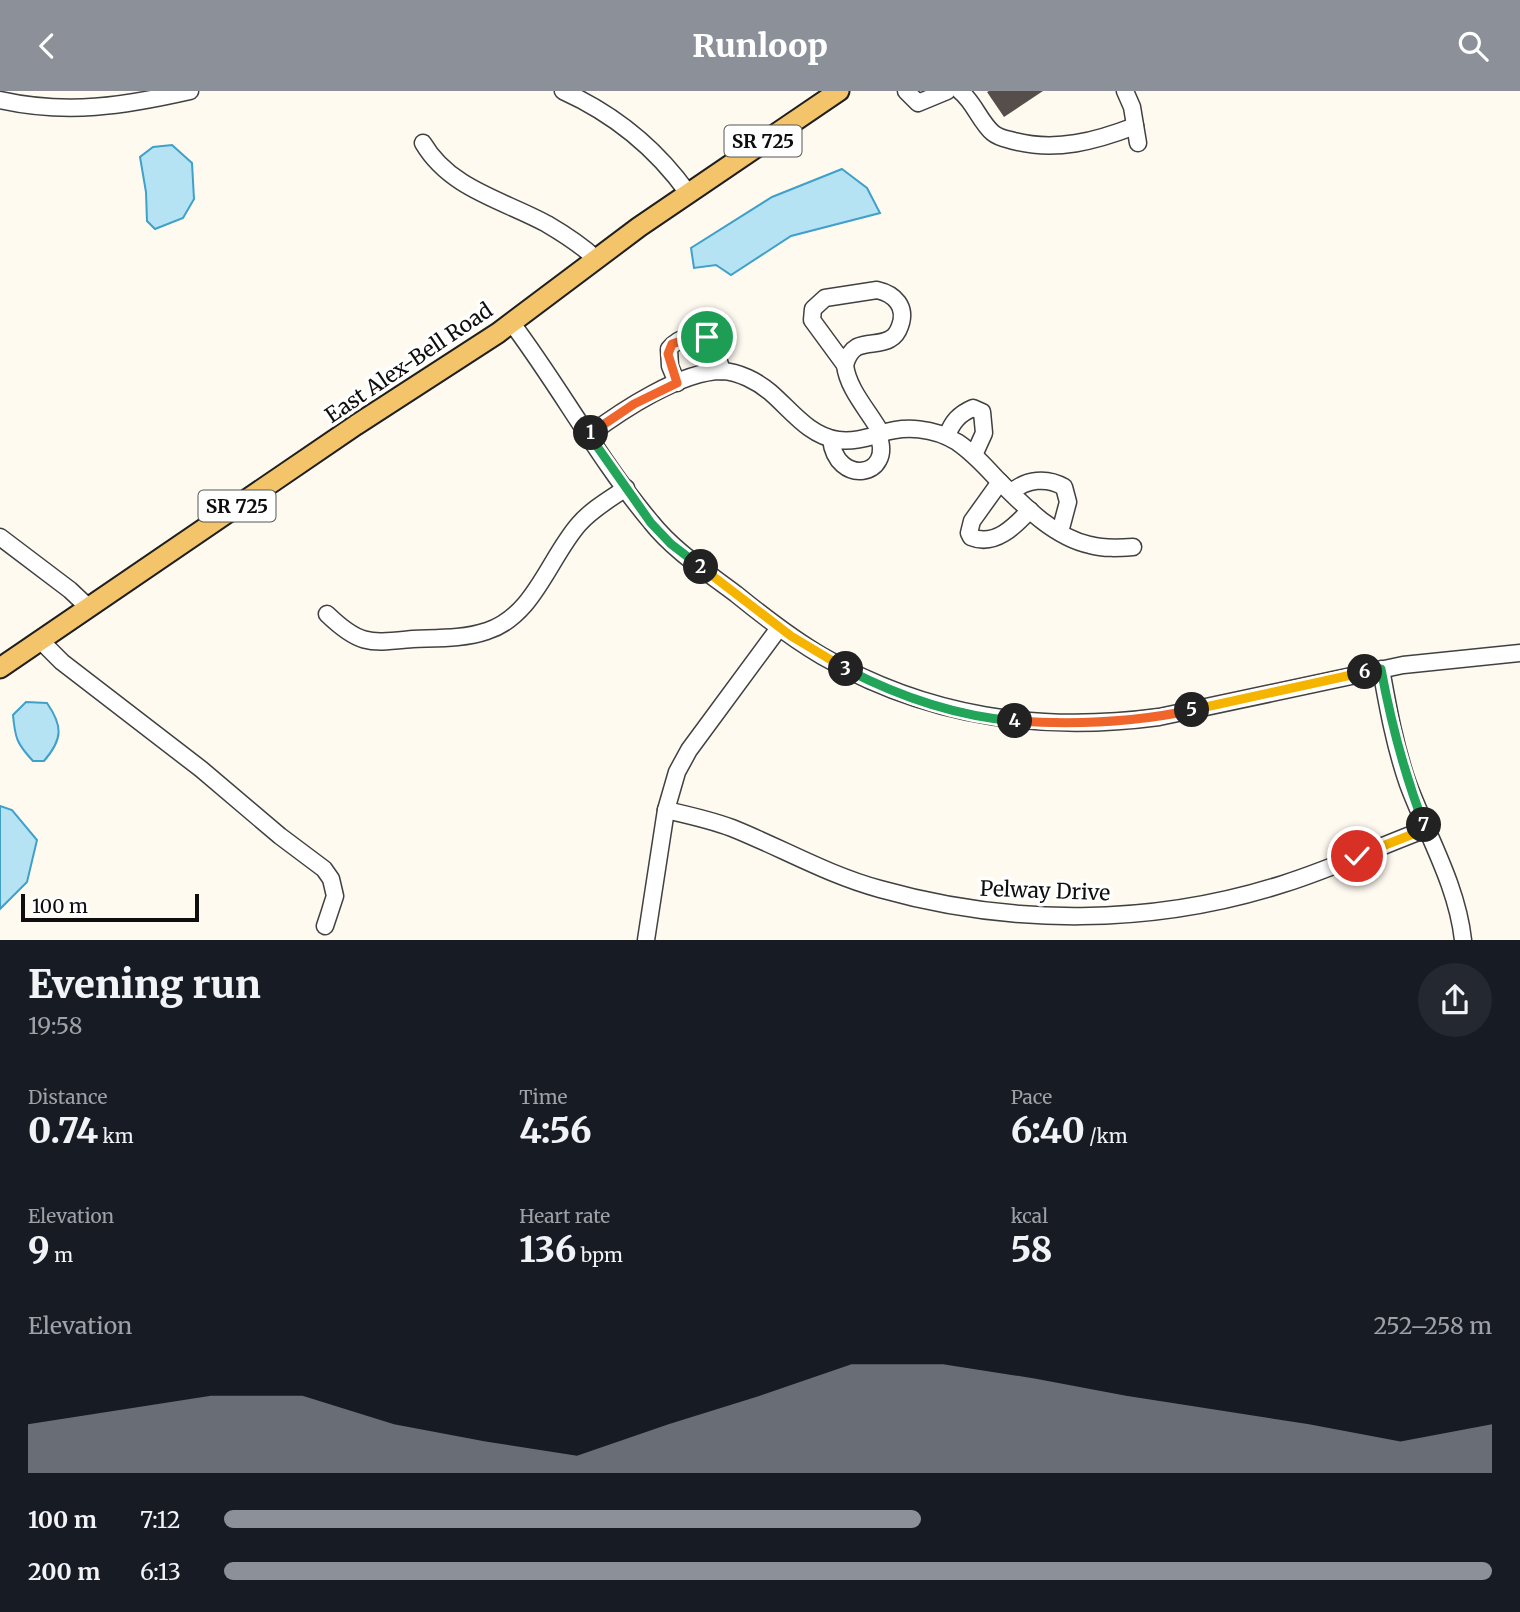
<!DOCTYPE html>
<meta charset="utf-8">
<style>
:root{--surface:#171b24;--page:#242831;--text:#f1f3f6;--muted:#9ea1a6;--accent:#8c9099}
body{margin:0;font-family:Merriweather,serif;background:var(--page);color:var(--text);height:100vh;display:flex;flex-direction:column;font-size:26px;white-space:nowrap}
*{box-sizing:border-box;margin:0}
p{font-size:23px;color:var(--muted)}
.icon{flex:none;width:38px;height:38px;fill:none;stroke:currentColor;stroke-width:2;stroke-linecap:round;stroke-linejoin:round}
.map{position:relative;height:849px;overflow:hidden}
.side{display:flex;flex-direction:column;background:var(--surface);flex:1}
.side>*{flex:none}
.scale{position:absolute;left:21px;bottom:18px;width:178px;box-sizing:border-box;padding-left:7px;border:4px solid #0e0e0e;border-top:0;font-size:19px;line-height:24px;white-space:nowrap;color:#0e0e0e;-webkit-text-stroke:5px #fff;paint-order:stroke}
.pin{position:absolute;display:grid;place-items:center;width:60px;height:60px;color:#fff;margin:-30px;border:4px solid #fff;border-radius:50%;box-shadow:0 2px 7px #0007}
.km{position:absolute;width:35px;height:35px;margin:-18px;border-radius:50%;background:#222;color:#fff;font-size:19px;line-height:35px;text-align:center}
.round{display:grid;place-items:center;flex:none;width:74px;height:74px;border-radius:37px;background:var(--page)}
.headline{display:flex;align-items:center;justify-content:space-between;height:119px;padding:0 28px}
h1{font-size:38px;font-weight:800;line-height:52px}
.stats{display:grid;grid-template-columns:repeat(3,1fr);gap:10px;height:119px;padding:7px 28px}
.stats div{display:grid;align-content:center}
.stats b{font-size:35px;font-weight:800}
.stats small{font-size:19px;font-weight:400}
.stats p{font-size:19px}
.chart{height:196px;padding:14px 28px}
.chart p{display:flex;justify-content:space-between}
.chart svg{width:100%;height:126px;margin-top:7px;fill:var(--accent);opacity:.7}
ul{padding:0 28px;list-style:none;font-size:23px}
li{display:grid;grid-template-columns:112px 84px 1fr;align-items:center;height:52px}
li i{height:18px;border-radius:9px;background:var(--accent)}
header{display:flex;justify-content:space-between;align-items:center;height:91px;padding:0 28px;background:var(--accent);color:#fff;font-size:32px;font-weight:800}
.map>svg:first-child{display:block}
</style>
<header><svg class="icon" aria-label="back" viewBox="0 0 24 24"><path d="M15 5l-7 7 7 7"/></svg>Runloop<svg class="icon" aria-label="search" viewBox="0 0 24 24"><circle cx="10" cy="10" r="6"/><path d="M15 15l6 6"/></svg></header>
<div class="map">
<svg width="1520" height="849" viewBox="0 0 1520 849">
<rect width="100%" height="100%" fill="#fffaf0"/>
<g fill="#b6e3f4" stroke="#3fa0c9" stroke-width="2">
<path d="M172,54l20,18 2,36 -11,19 -28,11 -8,-8 -1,-29 -6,-35 13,-10z"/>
<path d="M842,78l25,19 13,25 -89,23 -60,39 -15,-10 -22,3 -3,-20 81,-51z"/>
<path d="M26,611l21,1c16,23 16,36 -3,58h-11c-16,-17 -18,-23 -20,-46z"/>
<path d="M0,715l12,4 25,30 -10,42 -27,27z"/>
</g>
<path fill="#564e4b" d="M989,0h54l-39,26 -17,-25z"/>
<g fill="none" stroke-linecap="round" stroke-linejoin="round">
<defs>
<g id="minor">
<path d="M563,0c51,23 92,56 125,102"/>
<path d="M906,0l12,12 29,-12"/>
<path d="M960,0c14,11 20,31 33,42 6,5 14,6 21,8 42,11 82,0 121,-15"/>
<path d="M1125,0l7,16 6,36"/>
<path d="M0,9c67,15 124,6 190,-9"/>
<path d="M423,52c27,46 80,57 124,81 17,10 34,21 48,34"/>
<path d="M877,199c18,4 30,17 23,36 -2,6 -4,10 -10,13 -10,6 -22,3 -33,8 -7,4 -10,11 -12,18l-33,-45 1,-11 12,-11z"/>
<path d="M511,231c49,65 88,138 140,200 23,29 56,50 85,72 27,22 55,44 86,62 105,61 217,77 337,61l244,-52 117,-12"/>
<path d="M845,274c3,25 24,46 36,68"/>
<path d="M677,292l-7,-17 -1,-17c9,-12 30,-18 43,-9l10,31"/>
<path d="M589,344c32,-24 92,-64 133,-64 17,1 35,10 48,21 21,18 39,44 68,48 15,2 28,-2 42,-6 25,-9 54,-6 77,8 15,10 27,23 39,36 26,26 57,59 94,67 14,4 29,3 43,2"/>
<path d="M947,345c5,-14 12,-22 26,-28l9,4 2,21 -10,22"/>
<path d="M831,348c5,48 64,38 47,-4"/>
<path d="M1000,391l-28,39 -3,12 2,4c24,10 44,-11 59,-27"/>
<path d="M1012,401c14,-13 35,-15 52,-5l4,15 -8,30"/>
<path d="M0,446l70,53 18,17"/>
<path d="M327,523c33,32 43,29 86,25 24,-1 51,0 74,-8 47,-15 62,-73 92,-107 13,-15 31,-25 47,-36"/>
<path d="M40,549l22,22 139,107 79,67 44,33 7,10 4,17 -10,30"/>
<path d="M1381,578c7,39 14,78 27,115 19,51 49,101 55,156"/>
<path d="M666,719c22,5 45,10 66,18 50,20 96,47 148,61 131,37 272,37 403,-5 48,-15 95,-37 143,-55"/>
<path d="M646,849l20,-130 11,-38 12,-22 90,-122"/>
</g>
<path id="major" d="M0,577l356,-243 142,-92 141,-106 200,-136"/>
</defs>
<use href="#minor" stroke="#414141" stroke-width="19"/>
<use href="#major" stroke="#1f1f1f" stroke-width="23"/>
<use href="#minor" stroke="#fff" stroke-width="16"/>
<use href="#major" stroke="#f4c46a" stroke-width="19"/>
</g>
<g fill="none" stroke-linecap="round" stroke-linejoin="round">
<defs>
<path id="split-1" d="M591,342l43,-29 43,-21 -9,-29 4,-10 27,-9 8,2"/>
<path id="split-2" d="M591,342l-2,2 62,88 20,21 30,23"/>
<path id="split-3" d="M701,476l90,69 55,33"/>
<path id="split-4" d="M846,578c52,27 111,47 169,52"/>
<path id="split-5" d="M1015,630c61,4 117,2 177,-11"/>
<path id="split-6" d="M1192,619l173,-38"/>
<path id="split-7" d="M1365,581l16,-3c10,54 23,104 43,156"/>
<path id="split-8" d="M1357,765l69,-27 -2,-4"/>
</defs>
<use href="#split-1" stroke="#fff" stroke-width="14"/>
<use href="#split-2" stroke="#fff" stroke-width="14"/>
<use href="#split-3" stroke="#fff" stroke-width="14"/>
<use href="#split-4" stroke="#fff" stroke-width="14"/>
<use href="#split-5" stroke="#fff" stroke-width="14"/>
<use href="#split-6" stroke="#fff" stroke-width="14"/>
<use href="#split-7" stroke="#fff" stroke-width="14"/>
<use href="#split-8" stroke="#fff" stroke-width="14"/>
<use href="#split-1" stroke="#f0652b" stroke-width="9"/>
<use href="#split-2" stroke="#22a559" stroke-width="9"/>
<use href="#split-3" stroke="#f5b400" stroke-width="9"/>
<use href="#split-4" stroke="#22a559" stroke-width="9"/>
<use href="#split-5" stroke="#f0652b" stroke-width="9"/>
<use href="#split-6" stroke="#f5b400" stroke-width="9"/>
<use href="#split-7" stroke="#22a559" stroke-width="9"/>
<use href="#split-8" stroke="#f5b400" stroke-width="9"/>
</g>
<g text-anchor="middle" stroke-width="7" stroke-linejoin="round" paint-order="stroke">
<g fill="#fff" stroke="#565656" stroke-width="2">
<rect x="724.5" y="34.5" width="77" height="31" rx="5"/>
<rect x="198.5" y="399.5" width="77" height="31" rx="5"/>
</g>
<g font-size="19" font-weight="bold" fill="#0e0e0e">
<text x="763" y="57">SR 725</text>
<text x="237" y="422">SR 725</text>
</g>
<g font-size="21" fill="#0e0e0e" stroke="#fff">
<text transform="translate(409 272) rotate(-34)" y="7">East Alex-Bell Road</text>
<text transform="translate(1045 800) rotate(2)" y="7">Pelway Drive</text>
</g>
</g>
</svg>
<div class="scale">100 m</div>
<div class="pin" style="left:707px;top:246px;background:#1e9e55"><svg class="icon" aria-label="arrive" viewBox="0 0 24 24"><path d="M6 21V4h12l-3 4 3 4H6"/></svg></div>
<div class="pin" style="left:1357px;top:765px;background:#d93025"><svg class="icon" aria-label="check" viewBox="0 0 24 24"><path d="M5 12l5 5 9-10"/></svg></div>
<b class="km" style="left:591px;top:342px">1</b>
<b class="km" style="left:701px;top:476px">2</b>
<b class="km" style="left:846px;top:578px">3</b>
<b class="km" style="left:1015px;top:630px">4</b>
<b class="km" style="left:1192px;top:619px">5</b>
<b class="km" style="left:1365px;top:581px">6</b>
<b class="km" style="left:1424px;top:734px">7</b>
</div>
<section class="side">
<div class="headline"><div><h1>Evening run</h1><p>19:58</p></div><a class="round"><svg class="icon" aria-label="share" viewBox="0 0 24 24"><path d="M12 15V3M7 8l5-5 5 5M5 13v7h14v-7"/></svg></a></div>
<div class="stats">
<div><p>Distance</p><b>0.74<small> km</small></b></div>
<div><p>Time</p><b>4:56</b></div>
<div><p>Pace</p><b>6:40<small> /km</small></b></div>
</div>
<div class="stats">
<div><p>Elevation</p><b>9<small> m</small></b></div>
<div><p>Heart rate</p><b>136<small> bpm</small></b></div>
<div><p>kcal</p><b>58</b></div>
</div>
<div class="chart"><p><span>Elevation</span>252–258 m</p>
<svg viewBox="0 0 160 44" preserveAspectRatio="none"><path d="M0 44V27L10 22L20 17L30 17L40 27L50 33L60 38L70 27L80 17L90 6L100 6L110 11L120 17L130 22L140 27L150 33L160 27V44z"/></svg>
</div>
<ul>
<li><b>100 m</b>7:12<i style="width:55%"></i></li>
<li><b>200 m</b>6:13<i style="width:100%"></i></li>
</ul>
</section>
